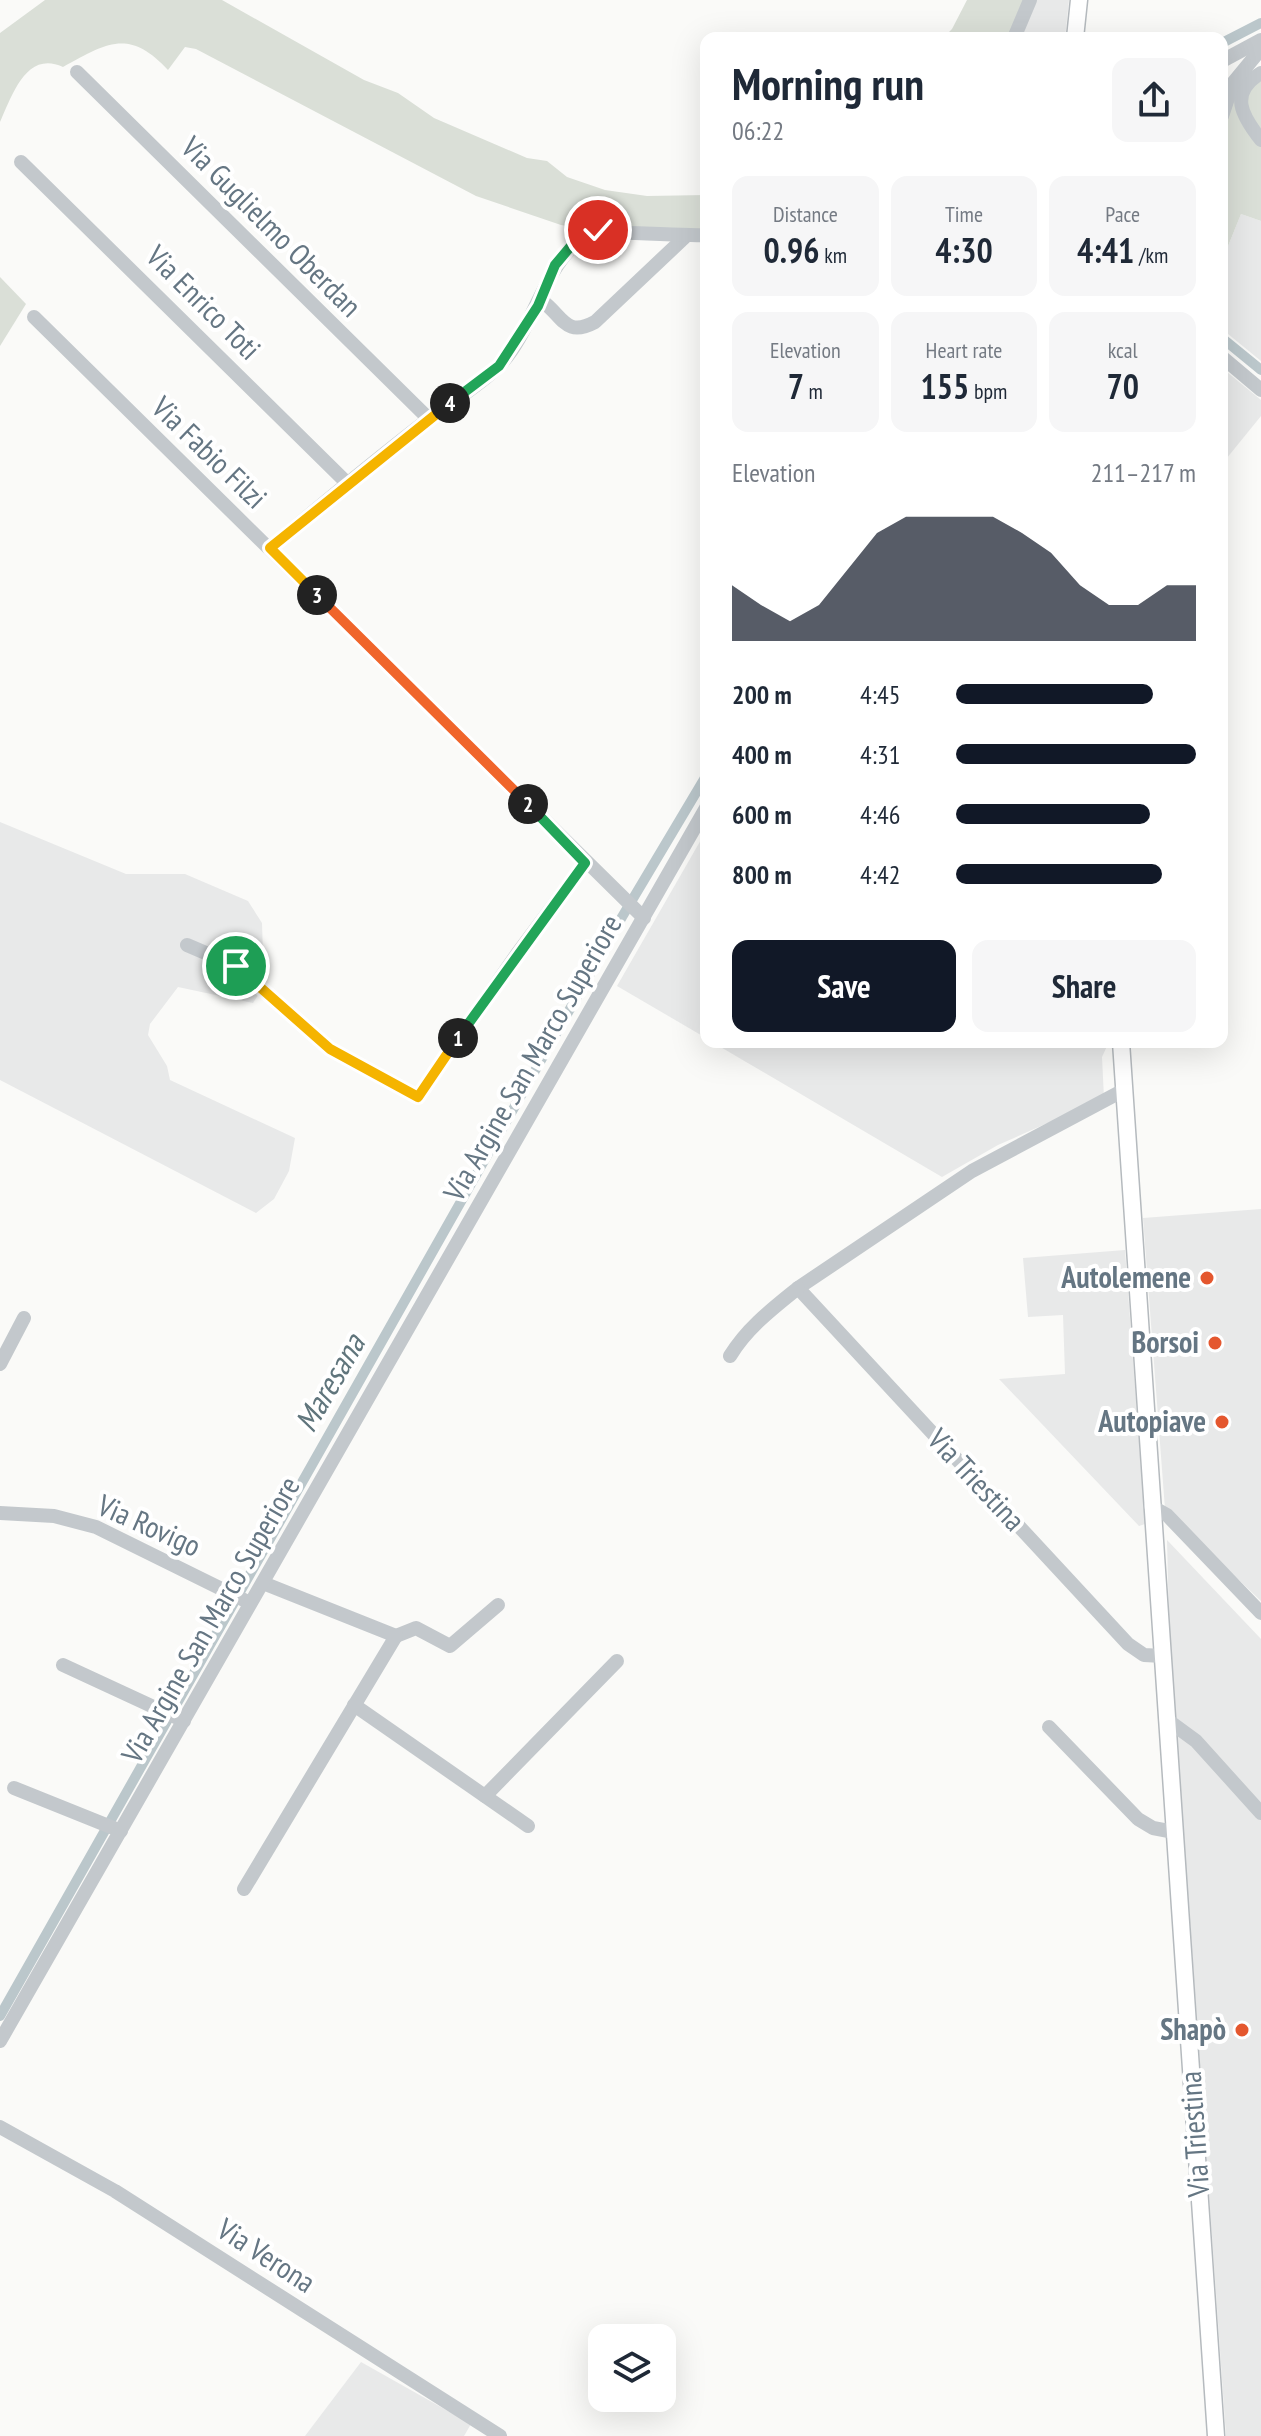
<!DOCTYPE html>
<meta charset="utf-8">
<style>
:root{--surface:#fff;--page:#f6f6f7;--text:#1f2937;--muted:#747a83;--accent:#111827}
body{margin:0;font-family:"PT Sans Narrow",sans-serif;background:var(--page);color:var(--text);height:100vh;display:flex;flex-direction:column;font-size:30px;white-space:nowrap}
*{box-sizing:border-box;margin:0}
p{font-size:26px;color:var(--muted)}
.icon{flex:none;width:44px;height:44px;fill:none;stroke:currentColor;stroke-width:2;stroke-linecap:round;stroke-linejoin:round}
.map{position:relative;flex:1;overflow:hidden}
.drawer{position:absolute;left:700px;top:32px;width:528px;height:1016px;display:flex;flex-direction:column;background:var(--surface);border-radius:16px;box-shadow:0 8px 32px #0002}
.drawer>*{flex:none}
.tools{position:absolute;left:588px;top:2324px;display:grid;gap:16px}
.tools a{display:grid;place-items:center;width:88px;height:88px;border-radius:16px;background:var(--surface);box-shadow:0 8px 32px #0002;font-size:40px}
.pin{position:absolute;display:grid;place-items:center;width:68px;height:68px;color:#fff;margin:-34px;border:4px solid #fff;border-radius:50%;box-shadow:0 2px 8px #0007}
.km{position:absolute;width:40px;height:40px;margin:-20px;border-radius:50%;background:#222;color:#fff;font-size:22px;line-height:40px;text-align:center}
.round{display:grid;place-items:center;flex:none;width:84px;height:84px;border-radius:16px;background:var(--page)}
.headline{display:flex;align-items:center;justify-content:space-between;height:136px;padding:0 32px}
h1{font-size:44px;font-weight:800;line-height:60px}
.figures{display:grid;grid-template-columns:repeat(3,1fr);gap:12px;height:136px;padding:8px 32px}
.figures div{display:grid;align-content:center;border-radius:16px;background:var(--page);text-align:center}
.figures b{font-size:34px;font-weight:800}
.figures small{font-size:22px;font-weight:400}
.figures p{font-size:22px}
.chart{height:224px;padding:16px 32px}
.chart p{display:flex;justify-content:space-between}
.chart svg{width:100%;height:144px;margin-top:8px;fill:var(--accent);opacity:.7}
.cta{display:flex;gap:16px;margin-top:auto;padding:16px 32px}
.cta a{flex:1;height:92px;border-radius:16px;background:var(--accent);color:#fff;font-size:32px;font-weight:800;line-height:92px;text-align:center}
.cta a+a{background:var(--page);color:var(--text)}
ul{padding:0 32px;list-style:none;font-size:26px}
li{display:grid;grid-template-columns:128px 96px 1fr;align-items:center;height:60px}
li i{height:20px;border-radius:10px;background:var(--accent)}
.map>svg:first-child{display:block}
</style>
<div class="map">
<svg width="1261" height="2436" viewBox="0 0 1261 2436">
<rect width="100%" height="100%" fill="#fafaf8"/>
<g fill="#e8e9e9">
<path d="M1026,0h43l-4,38h-55z"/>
<path d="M1241,214l20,7v140l-39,-32v-68z"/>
<path d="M1222,368l39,32v16l-39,48z"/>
<path d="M0,822l126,52h59l63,27 14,22 2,63 -11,17 -75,-16 -28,37 -2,11 19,31 3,14 125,58 -6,33 -15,28 -18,14 -256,-133z"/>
<path d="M706,831v207l-89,-52z"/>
<path d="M712,1042h397l-7,15 2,41 -106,47 -56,32z"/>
<path d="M1261,1209v392l-96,-92 -22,-291z"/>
<path d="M1125,1250l20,274 -6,2 -140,-147 66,-5 -2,-59 -35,2 -5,-59z"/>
<path d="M1167,1540l94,99v797h-35l-57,-813z"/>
<path d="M361,2362l110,62 -7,12h-159z"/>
</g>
<g fill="#dadfd7">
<path d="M222,0l142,80 34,13 36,25 93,40 20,3 20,16 38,13 42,6 59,-1v43l-68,-1 -77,-12 -85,-29 -280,-147 -11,-2 -17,23c-39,-42 -61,-27 -105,-3 -37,-17 -51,29 -63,55v-89l45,-33z"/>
<path d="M967,0h59l-16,38h-67l9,-9z"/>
<path d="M1261,80v141l-20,-7 -19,47v-129l15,-43z"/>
<path d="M0,277l26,27 -26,42z"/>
</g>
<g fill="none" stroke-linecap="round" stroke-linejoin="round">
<g stroke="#bbc7cb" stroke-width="10">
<path d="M1222,43l39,-20"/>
<path d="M1222,338l39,32"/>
<path d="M0,2016l622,-1099 84,-141"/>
</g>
<defs>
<g id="major">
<path d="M1075,38l4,-38"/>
<path d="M1121,1042l95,1394"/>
</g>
</defs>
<use href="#major" stroke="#b5babe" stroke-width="19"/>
<g stroke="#c3c8cc" stroke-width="14">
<path d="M1014,38l16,-38"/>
<path d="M1222,61l39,-21"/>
<path d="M77,72l352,347"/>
<path d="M1261,73c-33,20 -19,43 0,67"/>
<path d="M1222,116l11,-33 28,-34"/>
<path d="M21,162l326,321"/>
<path d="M541,300c22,16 24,38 54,22l90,-85"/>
<path d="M34,317l610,601"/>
<path d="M1222,357l39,33"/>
<path d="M270,548c51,-43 103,-86 156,-127 23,-18 52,-34 73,-55 35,-36 46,-106 87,-130 13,-8 95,1 120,-1"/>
<path d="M187,945l49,21 94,83 88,48 99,-143 68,-91"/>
<path d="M1124,1090l-152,81 -174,117 330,356 16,11 19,1"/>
<path d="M730,1356c17,-28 42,-47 68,-68"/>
<path d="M0,1364l24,-46"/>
<path d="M1151,1506l16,9 94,98"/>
<path d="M0,1513l54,3 42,11 154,76"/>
<path d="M396,1636l20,-8 34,18 48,-41"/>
<path d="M63,1665l121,56"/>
<path d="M354,1705l174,121"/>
<path d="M1166,1719l30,22 65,72"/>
<path d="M1049,1727l89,92 15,9 21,4"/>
<path d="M14,1788l107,43"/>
<path d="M485,1796l132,-135"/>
<path d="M244,1889l152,-253 -133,-53"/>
<path d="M0,2041l706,-1233"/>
<path d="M0,2127l115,64 385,245"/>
</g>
<use href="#major" stroke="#fff" stroke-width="16"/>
</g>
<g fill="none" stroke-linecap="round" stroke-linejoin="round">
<defs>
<path id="split-1" d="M236,966l94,83 88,48 40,-59"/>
<path id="split-2" d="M458,1038l127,-175 -57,-59"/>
<path id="split-3" d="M317,595l211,209"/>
<path id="split-4" d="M317,595l-47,-47 180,-145"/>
<path id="split-5" d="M450,403l49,-37 39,-60 17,-41 16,-19 27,-16"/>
</defs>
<use href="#split-1" stroke="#fff" stroke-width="16"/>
<use href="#split-2" stroke="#fff" stroke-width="16"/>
<use href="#split-3" stroke="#fff" stroke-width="16"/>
<use href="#split-4" stroke="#fff" stroke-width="16"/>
<use href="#split-5" stroke="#fff" stroke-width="16"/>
<use href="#split-1" stroke="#f5b400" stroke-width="10"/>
<use href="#split-2" stroke="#22a559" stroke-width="10"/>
<use href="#split-3" stroke="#f0652b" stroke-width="10"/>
<use href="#split-4" stroke="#f5b400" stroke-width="10"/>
<use href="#split-5" stroke="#22a559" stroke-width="10"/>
</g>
<g fill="#e4572e" stroke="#fff" stroke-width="3">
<circle cx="1207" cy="1278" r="8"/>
<circle cx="1215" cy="1343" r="8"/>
<circle cx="1222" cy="1422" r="8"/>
<circle cx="1242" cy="2030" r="8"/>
</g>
<g text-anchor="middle" stroke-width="8" stroke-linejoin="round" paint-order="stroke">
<g font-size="30" fill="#657683" stroke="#fff">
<text transform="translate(271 227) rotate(45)" y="10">Via Guglielmo Oberdan</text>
<text transform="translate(203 303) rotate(45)" y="10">Via Enrico Toti</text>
<text transform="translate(209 453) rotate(44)" y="10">Via Fabio Filzi</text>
<text transform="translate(533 1058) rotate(-60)" y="10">Via Argine San Marco Superiore</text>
<text transform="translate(976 1480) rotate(47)" y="10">Via Triestina</text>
<text transform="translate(149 1526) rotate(24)" y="10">Via Rovigo</text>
<text transform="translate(211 1620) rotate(-60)" y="10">Via Argine San Marco Superiore</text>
<text transform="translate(1195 2134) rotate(-94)" y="10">Via Triestina</text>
<text transform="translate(266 2256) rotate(33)" y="10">Via Verona</text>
</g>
<g font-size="30" font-weight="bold" fill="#657683" stroke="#fff" text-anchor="end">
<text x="1191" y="1288">Autolemene</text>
<text x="1199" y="1353">Borsoi</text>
<text x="1206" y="1432">Autopiave</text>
<text x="1226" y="2040">Shapò</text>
</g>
<g font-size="32" font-style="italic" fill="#60757c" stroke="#fff">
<text transform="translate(330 1383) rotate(-60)" y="11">Maresana</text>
</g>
</g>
</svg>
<div class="tools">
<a><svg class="icon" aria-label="layers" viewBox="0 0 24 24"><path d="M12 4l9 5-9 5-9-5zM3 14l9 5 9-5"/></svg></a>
</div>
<div class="pin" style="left:236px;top:966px;background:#1e9e55"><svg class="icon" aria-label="arrive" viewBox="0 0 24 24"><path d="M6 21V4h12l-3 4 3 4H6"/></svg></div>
<div class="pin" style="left:598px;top:230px;background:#d93025"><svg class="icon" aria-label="check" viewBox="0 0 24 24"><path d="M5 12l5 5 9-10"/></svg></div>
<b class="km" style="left:458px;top:1038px">1</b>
<b class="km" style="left:528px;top:804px">2</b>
<b class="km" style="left:317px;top:595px">3</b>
<b class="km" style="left:450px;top:403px">4</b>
<section class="drawer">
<div class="headline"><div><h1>Morning run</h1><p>06:22</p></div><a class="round"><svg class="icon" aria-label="share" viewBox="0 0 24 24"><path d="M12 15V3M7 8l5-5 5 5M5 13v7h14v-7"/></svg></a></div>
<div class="figures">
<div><p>Distance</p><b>0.96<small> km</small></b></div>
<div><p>Time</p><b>4:30</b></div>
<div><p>Pace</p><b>4:41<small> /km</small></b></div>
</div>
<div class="figures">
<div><p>Elevation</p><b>7<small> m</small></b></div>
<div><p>Heart rate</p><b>155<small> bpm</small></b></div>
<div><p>kcal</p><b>70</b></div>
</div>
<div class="chart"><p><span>Elevation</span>211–217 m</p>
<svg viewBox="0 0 160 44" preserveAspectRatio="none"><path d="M0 44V27L10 33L20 38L30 33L40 22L50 11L60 6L70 6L80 6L90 6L100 11L110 17L120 27L130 33L140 33L150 27L160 27V44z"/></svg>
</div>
<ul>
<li><b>200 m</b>4:45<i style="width:82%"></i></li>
<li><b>400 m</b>4:31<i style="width:100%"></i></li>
<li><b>600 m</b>4:46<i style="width:81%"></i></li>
<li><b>800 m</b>4:42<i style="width:86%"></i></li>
</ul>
<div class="cta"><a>Save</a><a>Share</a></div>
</section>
</div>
